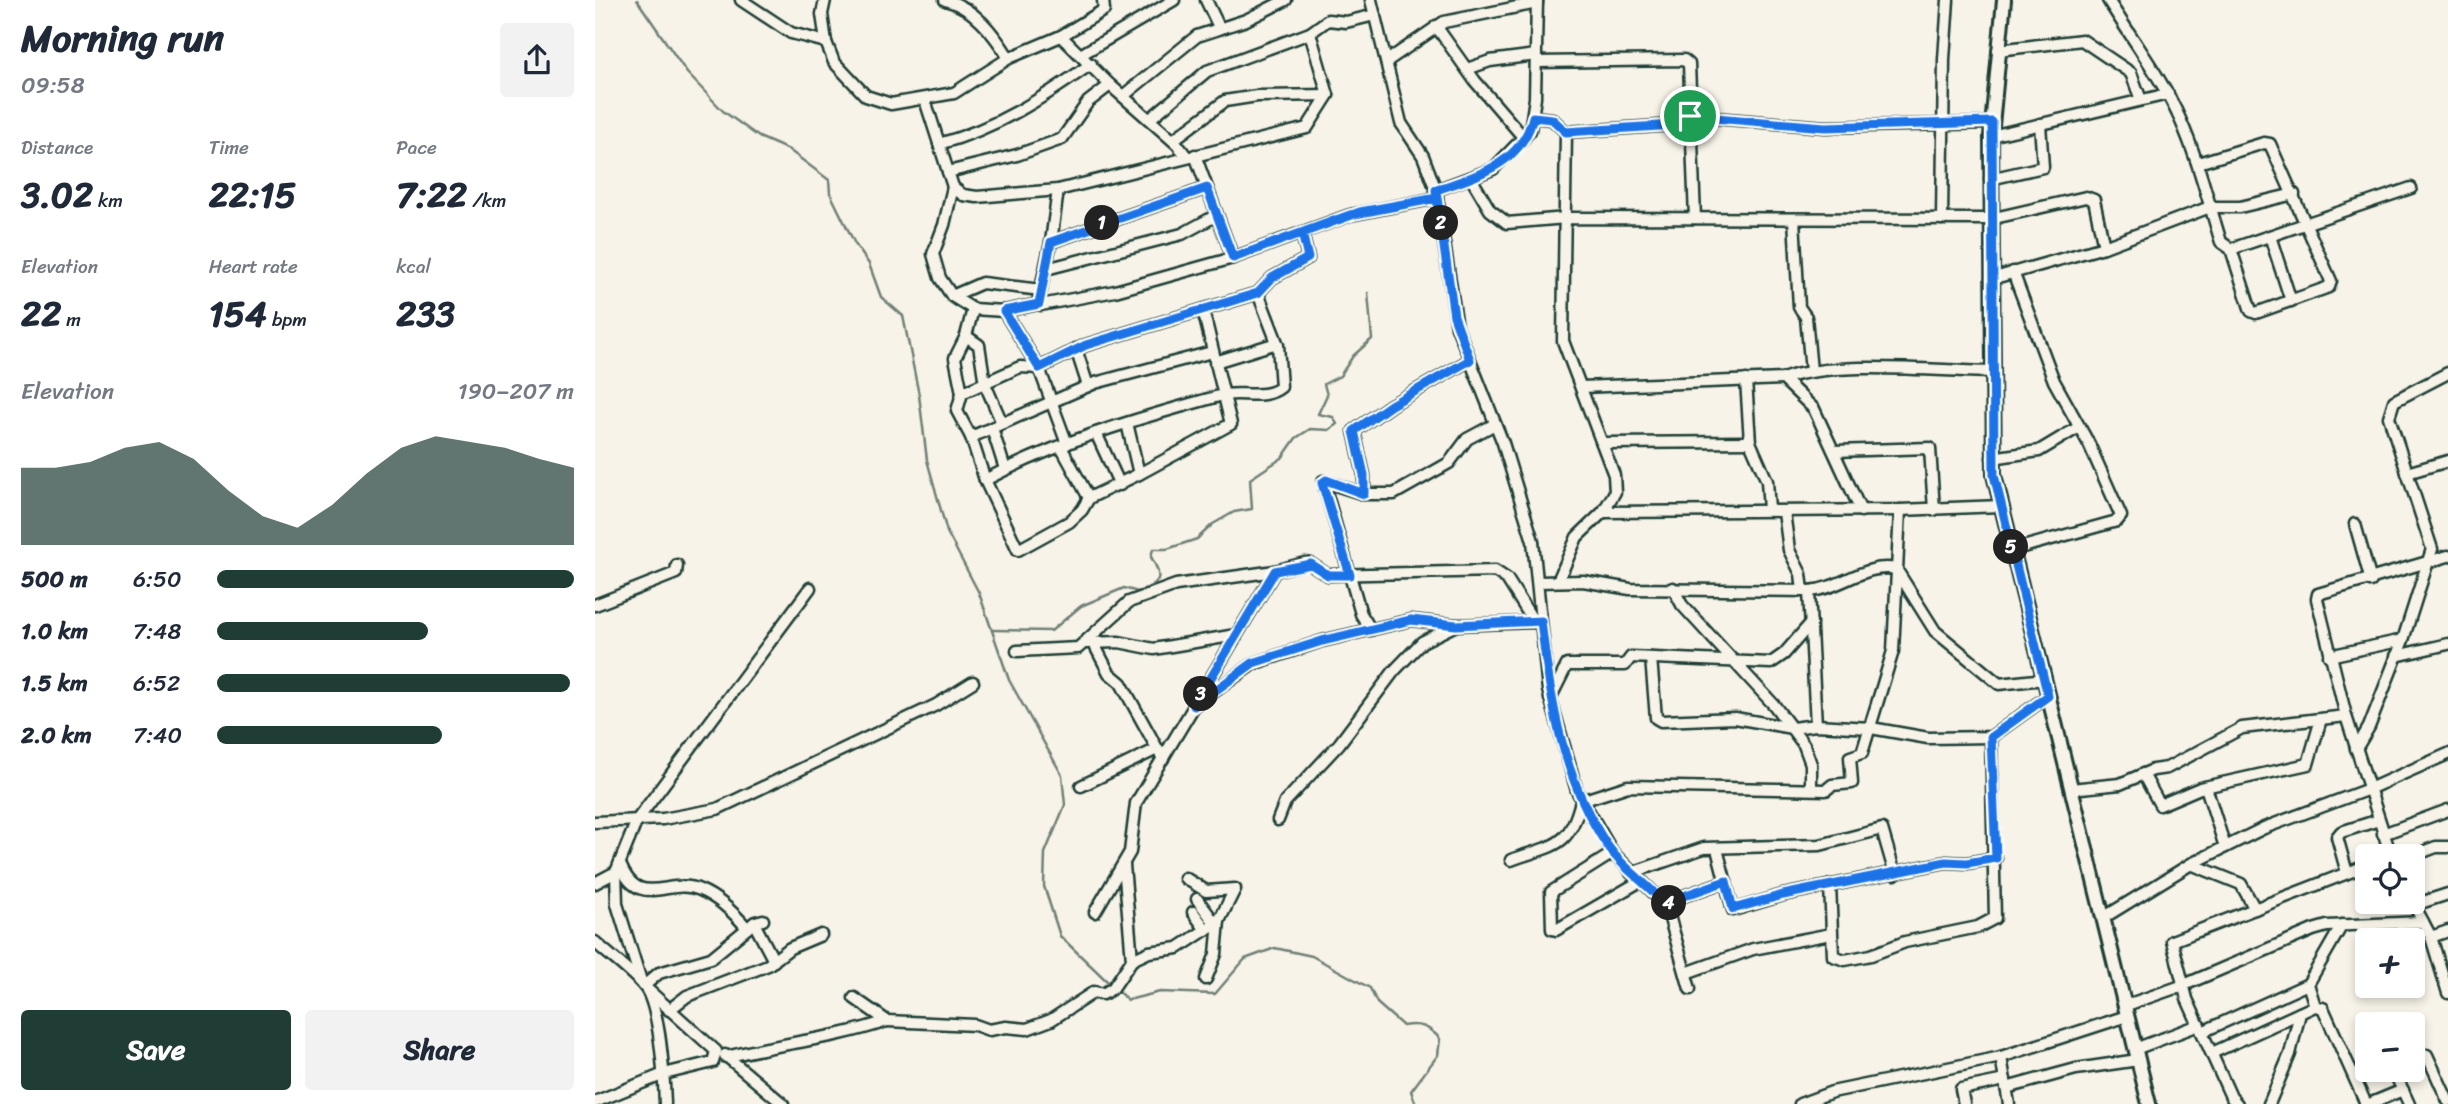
<!DOCTYPE html>
<meta charset="utf-8">
<style>
:root{--surface:#fff;--page:#f2f2f3;--text:#1f2937;--muted:#747a83;--accent:#1f3d34}
body{margin:0;font-family:Sriracha,sans-serif;background:var(--page);color:var(--text);height:100vh;display:flex;flex-direction:column;font-size:26px;white-space:nowrap}
*{box-sizing:border-box;margin:0}
p{font-size:23px;color:var(--muted)}
.icon{flex:none;width:38px;height:38px;fill:none;stroke:currentColor;stroke-width:2;stroke-linecap:round;stroke-linejoin:round}
.map{position:relative;flex:1;overflow:hidden}
.side{display:flex;flex-direction:column;background:var(--surface);width:595px}
.side>*{flex:none}
.fabs{position:absolute;left:1760px;top:844px;display:grid;gap:14px}
.fabs a{display:grid;place-items:center;width:70px;height:70px;border-radius:7px;background:var(--surface);box-shadow:0 4px 10px #0003;font-size:35px}
.pin{position:absolute;display:grid;place-items:center;width:60px;height:60px;color:#fff;margin:-30px;border:4px solid #fff;border-radius:50%;box-shadow:0 2px 7px #0007}
.km{position:absolute;width:35px;height:35px;margin:-18px;border-radius:50%;background:#222;color:#fff;font-size:19px;line-height:35px;text-align:center}
.round{display:grid;place-items:center;flex:none;width:74px;height:74px;border-radius:7px;background:var(--page)}
.summary{display:flex;align-items:center;justify-content:space-between;height:119px;padding:0 21px}
h1{font-size:38px;font-weight:700;line-height:52px}
.stats{display:grid;grid-template-columns:repeat(3,1fr);gap:10px;height:119px;padding:7px 21px}
.stats div{display:grid;align-content:center}
.stats b{font-size:35px;font-weight:700}
.stats small{font-size:19px;font-weight:400}
.stats p{font-size:19px}
.chart{height:196px;padding:14px 21px}
.chart p{display:flex;justify-content:space-between}
.chart svg{width:100%;height:126px;margin-top:7px;fill:var(--accent);opacity:.7}
.action{display:flex;gap:14px;margin-top:auto;padding:14px 21px}
.action a{flex:1;height:80px;border-radius:7px;background:var(--accent);color:#fff;font-size:28px;font-weight:700;line-height:80px;text-align:center}
.action a+a{background:var(--page);color:var(--text)}
ul{padding:0 21px;list-style:none;font-size:23px}
li{display:grid;grid-template-columns:112px 84px 1fr;align-items:center;height:52px}
li i{height:18px;border-radius:9px;background:var(--accent)}
main{display:flex;flex:1;min-height:0}
.map>svg:first-child{display:block}
</style>
<main>
<section class="side">
<div class="summary"><div><h1>Morning run</h1><p>09:58</p></div><a class="round"><svg class="icon" aria-label="share" viewBox="0 0 24 24"><path d="M12 15V3M7 8l5-5 5 5M5 13v7h14v-7"/></svg></a></div>
<div class="stats">
<div><p>Distance</p><b>3.02<small> km</small></b></div>
<div><p>Time</p><b>22:15</b></div>
<div><p>Pace</p><b>7:22<small> /km</small></b></div>
</div>
<div class="stats">
<div><p>Elevation</p><b>22<small> m</small></b></div>
<div><p>Heart rate</p><b>154<small> bpm</small></b></div>
<div><p>kcal</p><b>233</b></div>
</div>
<div class="chart"><p><span>Elevation</span>190–207 m</p>
<svg viewBox="0 0 160 44" preserveAspectRatio="none"><path d="M0 44V17L10 17L20 15L30 10L40 8L50 14L60 25L70 34L80 38L90 30L100 19L110 10L120 6L130 8L140 10L150 14L160 17V44z"/></svg>
</div>
<ul>
<li><b>500 m</b>6:50<i style="width:100%"></i></li>
<li><b>1.0 km</b>7:48<i style="width:59%"></i></li>
<li><b>1.5 km</b>6:52<i style="width:99%"></i></li>
<li><b>2.0 km</b>7:40<i style="width:63%"></i></li>
</ul>
<div class="action"><a>Save</a><a>Share</a></div>
</section>
<div class="map">
<svg width="1853" height="1104" viewBox="0 0 1853 1104">
<rect width="100%" height="100%" fill="#f7f3e8"/>
<filter id="ink" filterUnits="userSpaceOnUse"><feTurbulence type="fractalNoise" baseFrequency=".0143" numOctaves="2"/><feDisplacementMap in="SourceGraphic" scale="14" xChannelSelector="R" yChannelSelector="G"/><feConvolveMatrix kernelMatrix="1 2 1 2 8 2 1 2 1" color-interpolation-filters="sRGB"/></filter>
<g filter="url(#ink)">
<g fill="none" stroke-linecap="round" stroke-linejoin="round">
<g stroke="#6f8077" stroke-width="2.5">
<path d="M42,0l50,73 36,38 36,26 30,13 40,30 1,13 25,51 14,20 12,33 22,19 16,79 8,65 20,72 32,61 30,87 53,95 3,30 -20,48 -1,33 16,50 51,49"/>
<path d="M398,630l58,1 30,-25 43,-18 14,4c21,-9 27,-12 13,-35l2,-8h14l30,-10 16,-15 21,-12 18,-3 -2,-30 32,-21 14,-20 14,-9 19,1 8,-6 -4,-7 -15,-3 9,-19 -3,-11 16,-8 13,-20 19,-17 -4,-46"/>
<path d="M521,990l12,10 32,-8 55,2 30,-35 30,-11 37,8 58,32 7,15 26,23c16,-3 26,0 37,13l-2,16 -27,36 5,13"/>
</g>
<defs>
<g id="minor">
<path d="M146,0l50,33 35,9"/>
<path d="M230,0l-3,14 4,28 8,20 32,34 25,8 63,-11 55,-35 52,-22 43,-26 -1,-10"/>
<path d="M350,0c29,7 49,34 64,58"/>
<path d="M611,0l13,27"/>
<path d="M776,0l30,123 22,33 13,34 21,137 46,116 30,98 15,149 29,101 36,62 53,52 24,84"/>
<path d="M1513,0c24,39 53,77 72,119 18,40 28,82 41,123l10,7 20,62 5,2 73,-26 2,-6 -61,-137 -6,-1 -66,20"/>
<path d="M841,26l39,55 49,57"/>
<path d="M466,36l49,49 67,59 10,13"/>
<path d="M1403,50l84,-10 49,33 10,27"/>
<path d="M487,54l92,-54"/>
<path d="M792,61l57,-39 93,-19"/>
<path d="M941,62l148,-2 5,4 6,154"/>
<path d="M872,69l23,-8 46,-6"/>
<path d="M528,96l74,-60 49,-16 40,-20"/>
<path d="M330,100l28,87 10,8 14,2 81,-7 249,-62 21,-33 -18,-62"/>
<path d="M1095,116l135,11 167,-4"/>
<path d="M938,117l19,2 14,13 -3,209 51,134 1,17 -12,20 -26,25 -19,44"/>
<path d="M555,119l57,-48 103,-38 18,-13 18,2 29,-7"/>
<path d="M971,132l124,-8"/>
<path d="M1396,136l177,-42"/>
<path d="M578,140l52,-39 32,-5 71,-1"/>
<path d="M344,144c58,-16 104,-46 152,-80"/>
<path d="M600,155l38,103"/>
<path d="M353,172l69,-17 45,-16 26,-37 22,-17"/>
<path d="M876,178l19,32 17,13 59,-5 424,1 96,-22 8,3 10,47"/>
<path d="M1395,179l53,-12 -3,-43"/>
<path d="M358,187l-9,38 -11,29 7,24 12,18 21,13 31,2 35,-7"/>
<path d="M463,190l-7,52 -13,60 3,3 74,-14 118,-33 117,-43 87,-17"/>
<path d="M841,190l57,-21 37,-38 5,-33 2,-98"/>
<path d="M1199,219l5,88 7,10 5,54"/>
<path d="M1347,219l2,-160 4,-59"/>
<path d="M1675,236l21,65"/>
<path d="M456,242l156,-54"/>
<path d="M1636,249l180,-61"/>
<path d="M451,269l136,-35 35,-19"/>
<path d="M1396,279l113,-32 106,-40h30l54,-13"/>
<path d="M357,296l30,-13 59,7"/>
<path d="M378,309l-7,27 13,9 6,39 17,39"/>
<path d="M409,311l35,57 28,76"/>
<path d="M371,336l-11,22 7,35 58,-26 19,1 47,-23 172,-52 14,-15 36,-20 -6,-25"/>
<path d="M481,349l12,37"/>
<path d="M617,352l-117,31 -124,54 14,43c74,-39 154,-62 234,-84 20,-6 45,5 62,-9l-3,-42 -20,-52"/>
<path d="M620,362l62,-19"/>
<path d="M1188,379l31,30 47,102"/>
<path d="M1151,380l4,62 17,39 2,29"/>
<path d="M986,387l202,-8c49,-19 153,-8 209,-7"/>
<path d="M367,393l-5,18 14,26"/>
<path d="M397,428l13,41"/>
<path d="M501,433l24,52"/>
<path d="M1007,443l148,-1"/>
<path d="M466,447l28,51"/>
<path d="M1239,451l96,-3 4,62"/>
<path d="M1397,458l47,-7 40,-24"/>
<path d="M1812,473l41,-12"/>
<path d="M544,474l92,-50 -28,-114"/>
<path d="M390,480l33,70 51,-28 13,-12 7,-12 50,-24 -12,-51"/>
<path d="M769,494v-19l-10,-44 37,-26 79,-45"/>
<path d="M1008,512l297,-2 101,-4"/>
<path d="M1189,512l5,38 12,24 2,17"/>
<path d="M1760,524l16,57"/>
<path d="M1417,550l105,-29 4,-5 -32,-72 -35,-63 -41,-109"/>
<path d="M943,582l45,-1 47,8 179,2c32,-2 55,-28 87,-22l39,62 64,53 46,-5"/>
<path d="M1078,588l9,17 92,100 30,40 7,19v25"/>
<path d="M1214,591l7,134"/>
<path d="M0,605l81,-32 1,-8"/>
<path d="M776,630l-10,-16 -38,-133 41,13h30l55,-31 18,-24 28,-15"/>
<path d="M491,643l33,-1 35,7 82,-14"/>
<path d="M499,644l15,29 12,10 42,76"/>
<path d="M422,651l61,-3 51,-46 47,-17 99,-14 30,-8 6,1 17,11 167,-4 12,8 27,43"/>
<path d="M1734,656l74,-16"/>
<path d="M1801,656l52,-12"/>
<path d="M1056,658l5,60 5,3 74,-3 57,10 24,-3 55,3 57,10 63,-1 57,-41"/>
<path d="M955,699l17,-34h58l6,-8 140,6 13,-9 27,-31"/>
<path d="M602,704l56,-40 69,-23 89,-21 45,5 81,-3"/>
<path d="M1761,749l13,-22 34,-87 29,-91 -43,-132 5,-16 54,-28"/>
<path d="M1548,774l17,31 40,-17 108,-24 13,-45"/>
<path d="M486,786l76,-37"/>
<path d="M1611,787l19,60"/>
<path d="M1476,789l49,-5 33,-14 14,-2 75,-40 104,-12"/>
<path d="M683,820l7,-18 54,-58 55,-73 28,-29 34,-17"/>
<path d="M0,822l68,-3 54,-10 219,-104 37,-23"/>
<path d="M1788,834l65,-24"/>
<path d="M1122,849l16,61 50,-15 163,-33 21,1 29,-5"/>
<path d="M1018,853l-62,39 1,37 4,1 83,-48"/>
<path d="M1796,856l-45,-140 -29,-117 1,-5 130,-38"/>
<path d="M1817,856l24,-9h12"/>
<path d="M916,860c43,-16 58,-11 70,-59l47,-15 198,4 6,-5 20,-2 -2,-26 12,-4 31,-102 7,-141"/>
<path d="M25,864c19,48 49,12 80,26 17,7 35,24 47,38"/>
<path d="M1596,864l50,20 14,25"/>
<path d="M21,872l1,32 24,77"/>
<path d="M1036,873l73,-25 116,-3 62,-16 13,45"/>
<path d="M1752,873l-10,-36 4,-5 38,-12"/>
<path d="M590,878l21,13 29,-2 -16,32"/>
<path d="M0,883l21,-11 21,-52 173,-232"/>
<path d="M1235,885l3,71 12,4 26,-5 34,-13 73,-15 17,-9 -4,-181"/>
<path d="M602,899l18,24"/>
<path d="M1817,901l19,36 17,56"/>
<path d="M1071,905l9,-6 51,-18"/>
<path d="M1819,905l34,-11"/>
<path d="M500,912l35,-60 6,-49 139,-232"/>
<path d="M598,912l13,18"/>
<path d="M1508,918l88,-54 73,-36 105,-39 79,-35"/>
<path d="M159,923l20,38"/>
<path d="M1747,925l-34,59 7,22 8,2 43,96"/>
<path d="M1836,937l17,-6"/>
<path d="M0,942c16,15 35,28 49,44 16,19 20,92 21,118"/>
<path d="M537,960l17,-8 29,-4 41,-27 -3,33 -10,25"/>
<path d="M1091,973l67,-24 78,-15"/>
<path d="M49,986l15,-13 52,-15 44,-36 8,-2"/>
<path d="M1529,1006l60,-21 129,-55 14,-4 96,-4"/>
<path d="M74,1010l18,-14 81,-31 22,-17 31,-13"/>
<path d="M292,1021l88,4 14,5 17,-3 21,2 24,-9 43,-28 9,2 10,-6 19,-28 -8,-95"/>
<path d="M1607,1032l106,-48"/>
<path d="M1540,1049l64,-24"/>
<path d="M1617,1053l103,-47"/>
<path d="M130,1055l58,49"/>
<path d="M1832,1055l21,46"/>
<path d="M131,1057c54,-14 109,-18 161,-36l-33,-23"/>
<path d="M1406,1057l8,47"/>
<path d="M1798,1069l16,35"/>
<path d="M1411,1088l70,-19 62,-9"/>
<path d="M0,1102l69,-28 49,-12 3,-11 -69,-62"/>
<path d="M1205,1104l32,-12 169,-35 126,-41"/>
<path d="M1369,1104l-3,-15 44,-9"/>
<path d="M1642,1104l-6,-7 -44,-98 -15,-58 196,-76"/>
<path d="M1674,1104l21,-50 10,-41"/>
<path d="M1774,1104l34,-14"/>
</g>
<path id="tertiary" d="M1409,0l-13,136 3,339 155,629"/>
</defs>
<use href="#minor" stroke="#1f3d34" stroke-width="15"/>
<use href="#tertiary" stroke="#1f3d34" stroke-width="18"/>
<use href="#minor" stroke="#f7f3e8" stroke-width="10"/>
<use href="#tertiary" stroke="#f7f3e8" stroke-width="12"/>
</g>
</g>
<g fill="none" stroke-linecap="round" stroke-linejoin="round" filter="url(#ink)">
<defs>
<path id="route" d="M1095,116v8l-124,8 -14,-13 -19,-2c-11,47 -57,59 -97,73l1,8 -87,17 -117,43 -26,-70 -156,54 -12,62 -35,7 35,57 47,-23 172,-52 14,-15 36,-20 -6,-25 58,-21 77,-14 17,118 16,44 -79,45 -37,26 10,44v19l-38,-14 -4,3 28,92h-22l-17,-11 -36,7 -81,135 59,-43 69,-22 89,-21 45,5 85,-4c9,78 21,157 66,224 16,24 41,39 59,60l9,-6 51,-18 7,28 50,-14 163,-33 21,1 29,-5 -5,-121 57,-41 -54,-221 -2,-353 -167,5 -135,-11"/>
</defs>
<use href="#route" stroke="#fff" stroke-width="14"/>
<use href="#route" stroke="#1a73e8" stroke-width="9"/>
</g>
</svg>
<div class="fabs">
<a><svg class="icon" aria-label="locate" viewBox="0 0 24 24"><circle cx="12" cy="12" r="6"/><path d="M12 2v4M12 18v4M2 12h4M18 12h4"/></svg></a>
<a>+</a>
<a>−</a>
</div>
<div class="pin" style="left:1095px;top:116px;background:#1e9e55"><svg class="icon" aria-label="arrive" viewBox="0 0 24 24"><path d="M6 21V4h12l-3 4 3 4H6"/></svg></div>
<b class="km" style="left:507px;top:223px">1</b>
<b class="km" style="left:846px;top:223px">2</b>
<b class="km" style="left:606px;top:694px">3</b>
<b class="km" style="left:1074px;top:903px">4</b>
<b class="km" style="left:1416px;top:547px">5</b>
</div>
</main>
